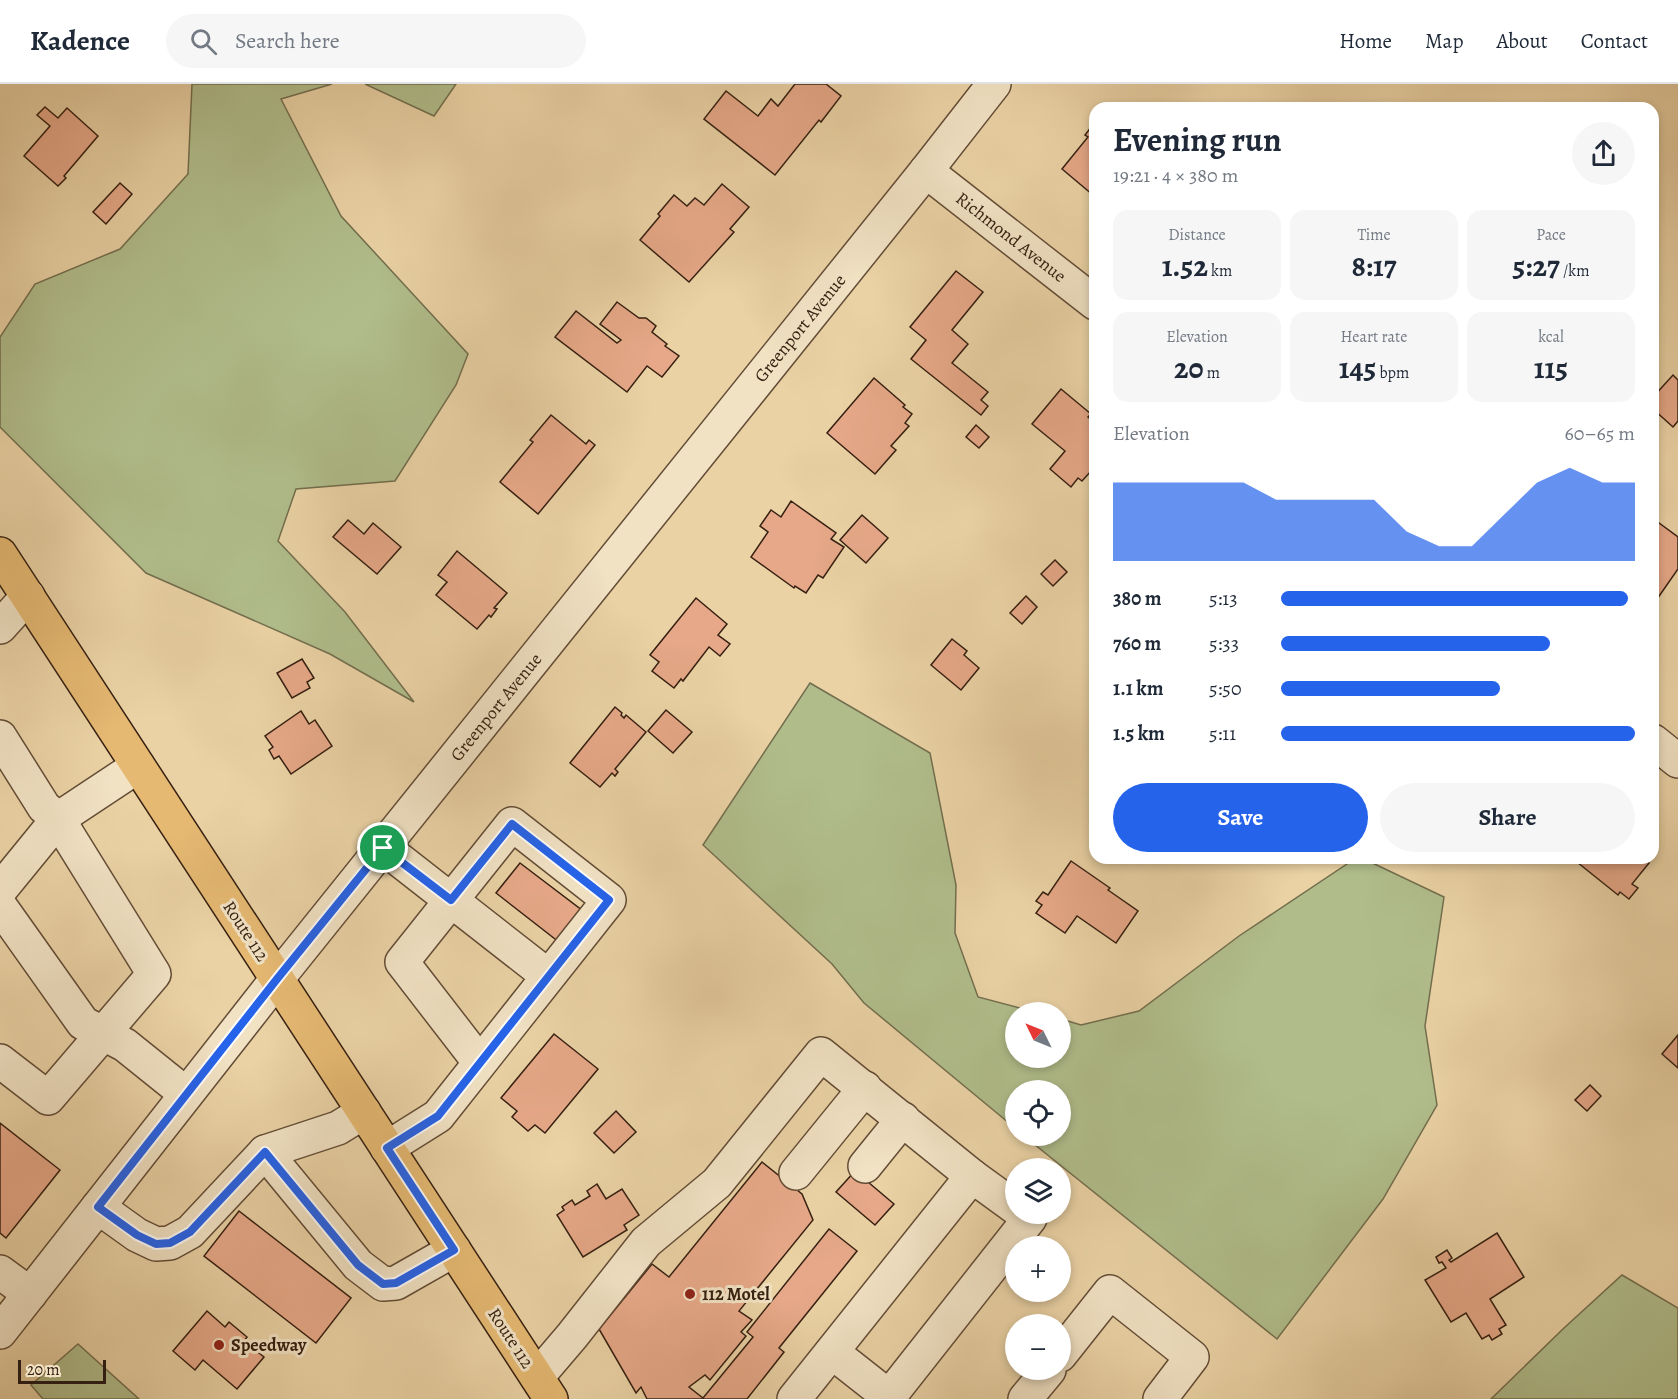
<!DOCTYPE html>
<meta charset="utf-8">
<style>
:root{--surface:#fff;--page:#f6f6f7;--text:#1f2937;--muted:#747a83;--line:#e0e1e3;--accent:#2563eb}
body{margin:0;font-family:Alegreya,serif;background:var(--page);color:var(--text);height:100vh;display:flex;flex-direction:column;font-size:22px;white-space:nowrap}
*{box-sizing:border-box;margin:0}
p{font-size:20px;color:var(--muted)}
.icon{flex:none;width:33px;height:33px;fill:none;stroke:currentColor;stroke-width:2;stroke-linecap:round;stroke-linejoin:round}
.map{position:relative;flex:1;overflow:hidden}
.drawer{position:absolute;left:1089px;top:18px;width:570px;height:762px;display:flex;flex-direction:column;background:var(--surface);border-radius:18px;box-shadow:0 3px 9px #0003}
.drawer>*{flex:none}
.needle{width:39px;rotate:313deg}
.buttons{position:absolute;left:1005px;top:918px;display:grid;gap:12px}
.buttons a{display:grid;place-items:center;width:66px;height:66px;border-radius:50%;background:var(--surface);box-shadow:0 3px 9px #0003;font-size:30px}
.scale{position:absolute;left:18px;bottom:15px;width:88px;box-sizing:border-box;padding-left:6px;border:3px solid #362011;border-top:0;font-size:16px;line-height:21px;white-space:nowrap;color:#362011;-webkit-text-stroke:4px #f1e2c4;paint-order:stroke}
.pin{position:absolute;display:grid;place-items:center;width:51px;height:51px;color:#fff;margin:-26px;border:3px solid #fff;border-radius:50%;box-shadow:0 2px 6px #0007}
.round{display:grid;place-items:center;flex:none;width:63px;height:63px;border-radius:32px;background:var(--page)}
.overview{display:flex;align-items:center;justify-content:space-between;height:102px;padding:0 24px}
h1{font-size:33px;font-weight:700;line-height:45px}
.figures{display:grid;grid-template-columns:repeat(3,1fr);gap:9px;height:102px;padding:6px 24px}
.figures div{display:grid;align-content:center;border-radius:15px;background:var(--page);text-align:center}
.figures b{font-size:30px;font-weight:700}
.figures small{font-size:16px;font-weight:400}
.figures p{font-size:16px}
.chart{height:168px;padding:12px 24px}
.chart p{display:flex;justify-content:space-between}
.chart svg{width:100%;height:108px;margin-top:6px;fill:var(--accent);opacity:.7}
.primary-button{display:flex;gap:12px;margin-top:auto;padding:12px 24px}
.primary-button a{flex:1;height:69px;border-radius:36px;background:var(--accent);color:#fff;font-size:24px;font-weight:700;line-height:69px;text-align:center}
.primary-button a+a{background:var(--page);color:var(--text)}
ul{padding:0 24px;list-style:none;font-size:20px}
li{display:grid;grid-template-columns:96px 72px 1fr;align-items:center;height:45px}
li i{height:15px;border-radius:8px;background:var(--accent)}
header{display:flex;align-items:center;gap:36px;box-sizing:border-box;height:84px;padding:0 30px;background:var(--surface);border-bottom:2px solid var(--line)}
header strong{font-size:28px}
nav{display:flex;gap:33px;margin-inline-start:auto;font-size:21px}
.search{width:420px;height:54px;background:var(--page);display:flex;align-items:center;gap:15px;box-sizing:border-box;padding:0 21px;border-radius:33px;color:var(--muted);font-size:22px}
.map>svg:first-child{display:block}
</style>
<header>
<strong>Kadence</strong>
<div class="search"><svg class="icon" aria-label="search" viewBox="0 0 24 24"><circle cx="10" cy="10" r="6"/><path d="M15 15l6 6"/></svg>Search here</div>
<nav><a>Home</a><a>Map</a><a>About</a><a>Contact</a></nav>
</header>
<div class="map">
<svg width="1678" height="1315" viewBox="0 0 1678 1315">
<rect width="100%" height="100%" fill="#ead2a5"/>
<filter id="stains"><feTurbulence type="fractalNoise" baseFrequency=".00333" numOctaves="4"/><feColorMatrix values="0 0 0 0 .2 0 0 0 0 .09 0 0 0 0 .02 0 0 0 .5 -.17"/></filter>
<radialGradient id="worn" r=".72"><stop offset=".6" stop-color="#630" stop-opacity="0"/><stop offset="1" stop-color="#630" stop-opacity=".3"/></radialGradient>
<g fill="#b0bd8b" stroke="#736e4e" stroke-width="1.5">
<path d="M192,0h140l-51,15 60,117 127,138 -12,31 -61,96 -99,8 -18,52 67,71 69,90 -84,-48 -184,-81 -146,-146v-90l35,-53 85,-35 68,-75z"/>
<path d="M365,0h91l-22,32z"/>
<path d="M810,599l120,70 26,132 -1,48 23,64 57,15h-19v46h44l1,-39 20,6 58,-14 100,-75 117,-78h6l82,39 -19,129 12,79 -54,94 -106,140 -253,-203h36v-46h-44l-1,38 -151,-125 -32,-39 -129,-119z"/>
<path d="M1622,1191l56,33v91h-187l73,-71z"/>
<path d="M78,1260l61,55h-96l-12,-14z"/>
</g>
<g fill="#e6a888" stroke="#362011" stroke-width="1.5">
<path d="M795,0h31l15,12 -20,26 -2,-2 -44,55 -71,-56 22,-28 32,25 13,-17 7,7z"/>
<path d="M45,23l13,11 9,-10 31,28 -34,40 2,2 -8,8 -34,-30 26,-30 -13,-11z"/>
<path d="M1095,38v71l-2,2 -31,-26 26,-32 -3,-2z"/>
<path d="M120,99l12,11 -26,30 -13,-12z"/>
<path d="M722,100l27,23 -19,22 4,3 -45,50 -49,-42 20,-24 -2,-2 16,-19 13,11 8,-8 9,7z"/>
<path d="M956,187l27,21 -31,38 16,14 -16,19 36,29 -7,8 7,6 -7,9 -70,-56 15,-19 -16,-13z"/>
<path d="M617,218l22,16h7l10,8 -4,6 15,12 -2,2 14,10 -17,21 -15,-11 -20,26 -72,-55 21,-26 41,32 4,-3 -21,-16z"/>
<path d="M1673,291l5,5v41l-5,6 -20,-18v-12z"/>
<path d="M874,294l31,27 -2,2 9,7 -7,9 4,3 -18,20 5,4 -21,24 -48,-41z"/>
<path d="M1061,305l30,25 -3,3 7,6v49l-3,-2 -10,11 -4,-3 -7,9 -21,-18 15,-18 -33,-27z"/>
<path d="M551,331l35,29 3,-4 6,5 -57,69 -38,-32 33,-40 -3,-2z"/>
<path d="M976,341l13,12 -10,11 -13,-11z"/>
<path d="M791,417l45,32 -5,6 13,8 -21,31 -5,-3 -12,18 -11,-7 -1,2 -43,-31 17,-25 -8,-6 11,-16 10,7z"/>
<path d="M862,431l26,23 -22,25 -26,-23z"/>
<path d="M348,436l16,14 9,-11 28,24 -24,27 -44,-37z"/>
<path d="M1655,436l23,17v32l-23,33 -2,-1v-77z"/>
<path d="M457,467l50,42 -13,15 3,1 -6,8 -2,-2 -12,14 -41,-34 11,-13 -9,-7z"/>
<path d="M1055,476l12,12 -14,14 -12,-12z"/>
<path d="M1026,512l11,11 -15,17 -12,-11z"/>
<path d="M696,514l31,26 -9,11 12,9 -10,12 -11,-9 -26,34 -2,-2 -7,9 -22,-17 7,-9 -9,-7z"/>
<path d="M952,555l15,12 -3,4 15,13 -18,22 -30,-25z"/>
<path d="M302,575l12,19 -7,4 3,6 -18,10 -15,-25z"/>
<path d="M615,623l7,6 -1,2 3,3 2,-3 20,17 -31,37 3,3 -3,4 -3,-3 -12,14 -30,-24z"/>
<path d="M666,626l26,22 -19,21 -25,-22z"/>
<path d="M301,627l8,13 6,-4 17,26 -41,28 -12,-18 -5,3 -5,-9 4,-3 -8,-11z"/>
<path d="M1572,774h72l5,5 -17,21 6,4 -9,11 -9,-7 -2,3z"/>
<path d="M1071,777l39,27 -2,2 30,21 -22,32 -39,-27 -12,17 -29,-20 6,-8 -6,-4 7,-9 5,3z"/>
<path d="M520,779l67,51 -23,32 -68,-53z"/>
<path d="M554,950l44,35 -53,64 -10,-8 -7,6 -16,-14 5,-6 -16,-13z"/>
<path d="M1678,951v33l-16,-14z"/>
<path d="M1590,1001l11,11 -14,15 -12,-11z"/>
<path d="M616,1027l20,21 -22,21 -20,-20z"/>
<path d="M0,1039l60,47 -54,68 -6,-5z"/>
<path d="M762,1078l40,32 11,26 -74,91 13,9 -11,12 5,4 -36,44 -5,-5 -16,12 14,11 50,-61 -6,-5 82,-103 28,22 -78,97 5,4 -37,47h-100l-6,-12 -5,6 -37,-64 53,-65 17,13z"/>
<path d="M855,1087l39,33 -19,21 -39,-33z"/>
<path d="M597,1100l9,15 16,-10 17,26 -15,10 3,5 -44,27 -26,-42 7,-5 -2,-3 10,-7 3,5 15,-9 -3,-5z"/>
<path d="M239,1127l112,87 -35,45 -112,-87z"/>
<path d="M1497,1149l27,44 -34,22 16,26 -7,4 3,5 -10,6 -3,-5 -7,4 -16,-26 -15,9 -26,-42 21,-12 -4,-6 -3,1 -3,-6 11,-7 5,8 -3,2 2,2z"/>
<path d="M207,1227l18,16 4,-5 18,15 -3,4 20,16 -27,32 -34,-29 -8,10 -22,-19z"/>
</g>
<g fill="none" stroke-linecap="round" stroke-linejoin="round">
<defs>
<g id="minor">
<path d="M926,87l169,132"/>
<path d="M0,543l28,-31"/>
<path d="M0,653l44,70 14,12 80,-53"/>
<path d="M1653,657l25,20"/>
<path d="M383,763l165,129"/>
<path d="M0,806l58,-71 96,155 -106,124 -48,-37"/>
<path d="M0,822l83,117 42,22 61,49"/>
<path d="M387,1064l51,-32 171,-216 -97,-76 -110,138 78,101"/>
<path d="M265,1068l93,113 25,19 13,-1 58,-33"/>
<path d="M865,1082l38,-47"/>
<path d="M796,1089l69,-85"/>
<path d="M972,1092l44,32"/>
<path d="M98,1123l39,28 19,9 14,-1 20,-11 75,-80 73,-24 26,-16"/>
<path d="M0,1188l30,22"/>
<path d="M0,1248l277,-353 649,-808 68,-87"/>
<path d="M832,1268l57,45 141,-179 -7,-4"/>
<path d="M1060,1271l50,-63 82,65 -32,42"/>
<path d="M537,1293l35,-41 74,-94 71,-59 104,-129 151,122 -178,223"/>
<path d="M1025,1315l24,-29"/>
</g>
<path id="major" d="M0,470l551,845"/>
</defs>
<use href="#minor" stroke="#634c36" stroke-width="36"/>
<use href="#major" stroke="#362011" stroke-width="36"/>
<use href="#minor" stroke="#f1e2c4" stroke-width="33"/>
<use href="#major" stroke="#e5b972" stroke-width="33"/>
</g>
<g fill="none" stroke-linecap="round" stroke-linejoin="round">
<defs>
<path id="route" d="M512,740l97,76 -171,216 -51,32 67,102 -58,33 -13,1 -25,-19 -93,-113 -75,80 -20,11 -14,1 -19,-9 -39,-28 179,-228 106,-131 68,52z"/>
</defs>
<use href="#route" stroke="#fff" stroke-width="12"/>
<use href="#route" stroke="#2563eb" stroke-width="8"/>
</g>
<g fill="#8f2418" stroke="#f1e2c4" stroke-width="2">
<circle cx="690" cy="1210" r="6"/>
<circle cx="219" cy="1261" r="6"/>
</g>
<g text-anchor="middle" stroke-width="6" stroke-linejoin="round" paint-order="stroke">
<g font-size="18" fill="#362011" stroke="#f1e2c4">
<text transform="translate(1011 153) rotate(38)" y="6">Richmond Avenue</text>
<text transform="translate(800 244) rotate(-51)" y="6">Greenport Avenue</text>
<text transform="translate(496 623) rotate(-51)" y="6">Greenport Avenue</text>
<text transform="translate(246 847) rotate(57)" y="6">Route 112</text>
<text transform="translate(511 1254) rotate(57)" y="6">Route 112</text>
</g>
<g font-size="18" font-weight="bold" fill="#362011" stroke="#f1e2c4" text-anchor="start">
<text x="702" y="1216">112 Motel</text>
<text x="231" y="1267">Speedway</text>
</g>
</g>
<rect width="100%" height="100%" filter="url(#stains)"/>
<rect width="100%" height="100%" fill="url(#worn)"/>
</svg>
<div class="buttons">
<a><svg class="needle" viewBox="-14 -14 28 28"><path d="M0-13l5 13h-10z" fill="#e53935"/><path d="M0 13l5-13h-10z" fill="#747a83"/></svg></a>
<a><svg class="icon" aria-label="locate" viewBox="0 0 24 24"><circle cx="12" cy="12" r="6"/><path d="M12 2v4M12 18v4M2 12h4M18 12h4"/></svg></a>
<a><svg class="icon" aria-label="layers" viewBox="0 0 24 24"><path d="M12 4l9 5-9 5-9-5zM3 14l9 5 9-5"/></svg></a>
<a>+</a>
<a>−</a>
</div>
<div class="scale">20 m</div>
<div class="pin" style="left:383px;top:764px;background:#1e9e55"><svg class="icon" aria-label="arrive" viewBox="0 0 24 24"><path d="M6 21V4h12l-3 4 3 4H6"/></svg></div>
<section class="drawer">
<div class="overview"><div><h1>Evening run</h1><p>19:21 · 4 × 380 m</p></div><a class="round"><svg class="icon" aria-label="share" viewBox="0 0 24 24"><path d="M12 15V3M7 8l5-5 5 5M5 13v7h14v-7"/></svg></a></div>
<div class="figures">
<div><p>Distance</p><b>1.52<small> km</small></b></div>
<div><p>Time</p><b>8:17</b></div>
<div><p>Pace</p><b>5:27<small> /km</small></b></div>
</div>
<div class="figures">
<div><p>Elevation</p><b>20<small> m</small></b></div>
<div><p>Heart rate</p><b>145<small> bpm</small></b></div>
<div><p>kcal</p><b>115</b></div>
</div>
<div class="chart"><p><span>Elevation</span>60–65 m</p>
<svg viewBox="0 0 160 44" preserveAspectRatio="none"><path d="M0 44V12L10 12L20 12L30 12L40 12L50 19L60 19L70 19L80 19L90 32L100 38L110 38L120 25L130 12L140 6L150 12L160 12V44z"/></svg>
</div>
<ul>
<li><b>380 m</b>5:13<i style="width:98%"></i></li>
<li><b>760 m</b>5:33<i style="width:76%"></i></li>
<li><b>1.1 km</b>5:50<i style="width:62%"></i></li>
<li><b>1.5 km</b>5:11<i style="width:100%"></i></li>
</ul>
<div class="primary-button"><a>Save</a><a>Share</a></div>
</section>
</div>
